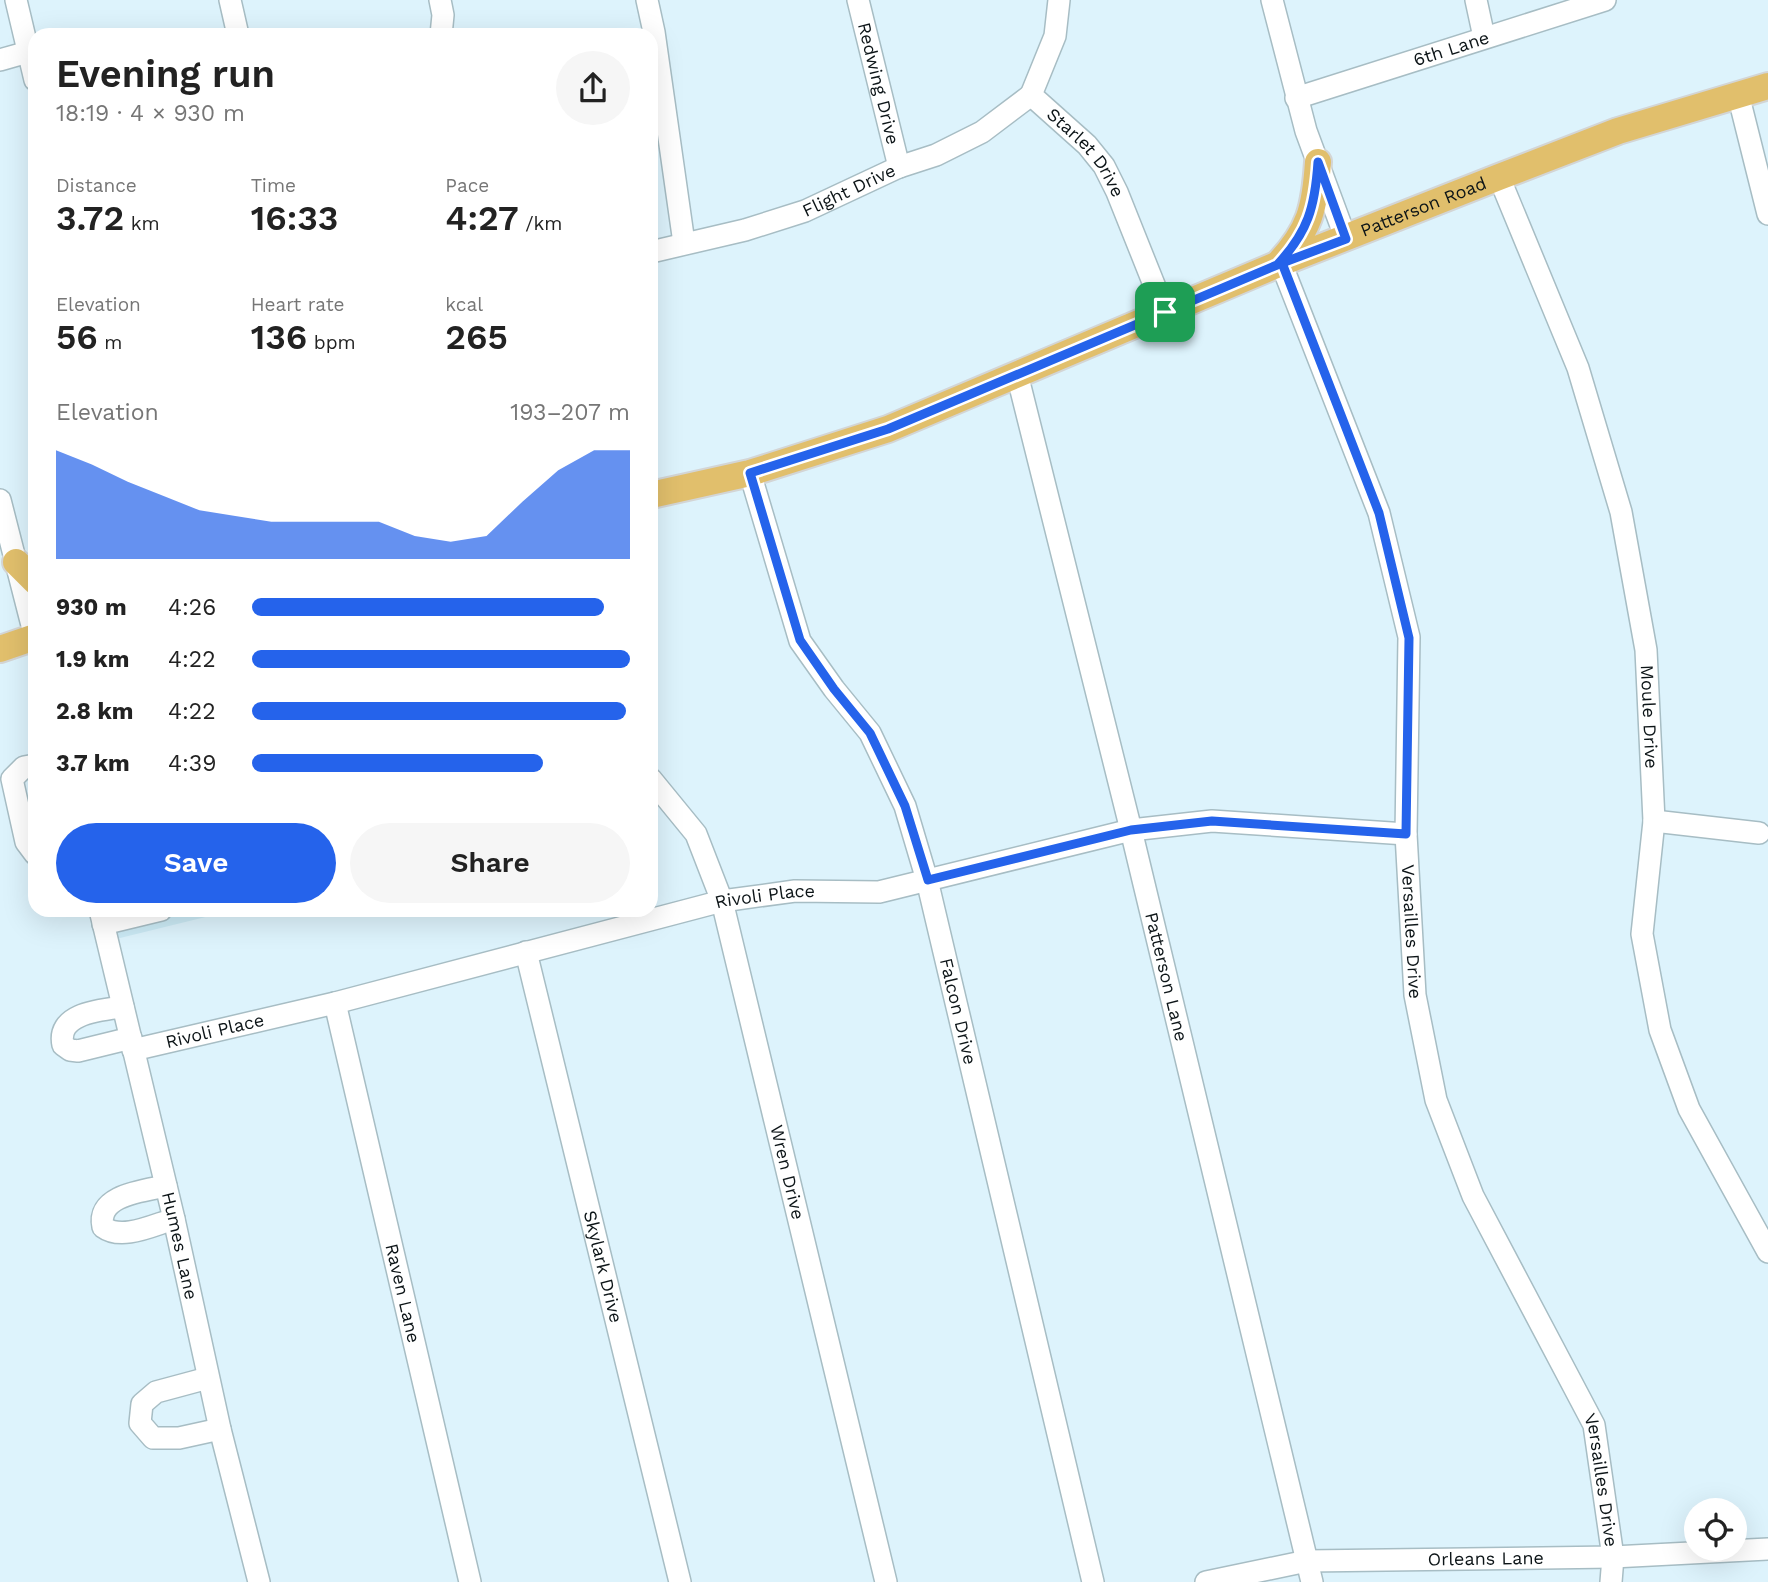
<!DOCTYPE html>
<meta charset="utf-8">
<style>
:root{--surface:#fff;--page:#f6f6f6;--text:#222;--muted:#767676;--accent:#2563eb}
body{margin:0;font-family:"Work Sans",sans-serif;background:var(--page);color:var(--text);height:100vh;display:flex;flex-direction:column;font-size:26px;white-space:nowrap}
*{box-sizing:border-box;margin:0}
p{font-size:23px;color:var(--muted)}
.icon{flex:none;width:38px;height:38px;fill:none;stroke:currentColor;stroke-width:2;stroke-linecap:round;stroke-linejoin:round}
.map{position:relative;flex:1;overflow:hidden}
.drawer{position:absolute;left:28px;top:28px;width:630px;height:889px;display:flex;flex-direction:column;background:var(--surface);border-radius:21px;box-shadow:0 7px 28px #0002}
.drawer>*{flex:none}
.buttons{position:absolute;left:1684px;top:1498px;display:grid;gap:14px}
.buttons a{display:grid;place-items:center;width:63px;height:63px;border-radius:50%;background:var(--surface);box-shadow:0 7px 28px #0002;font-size:35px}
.pin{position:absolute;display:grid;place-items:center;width:60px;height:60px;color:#fff;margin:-30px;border-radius:14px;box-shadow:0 4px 10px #0006}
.round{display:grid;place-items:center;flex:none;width:74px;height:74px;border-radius:37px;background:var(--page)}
.headline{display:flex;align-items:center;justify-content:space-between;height:119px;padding:0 28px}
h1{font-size:38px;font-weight:600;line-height:52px}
.stats{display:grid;grid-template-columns:repeat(3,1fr);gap:10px;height:119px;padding:7px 28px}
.stats div{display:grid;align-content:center}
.stats b{font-size:35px;font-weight:600}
.stats small{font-size:19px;font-weight:400}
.stats p{font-size:19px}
.chart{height:196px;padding:14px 28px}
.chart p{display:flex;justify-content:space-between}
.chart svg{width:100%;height:126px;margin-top:7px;fill:var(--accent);opacity:.7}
.button{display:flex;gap:14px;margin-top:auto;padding:14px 28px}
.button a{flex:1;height:80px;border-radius:42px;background:var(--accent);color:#fff;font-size:28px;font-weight:600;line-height:80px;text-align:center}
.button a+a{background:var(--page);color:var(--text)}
ul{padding:0 28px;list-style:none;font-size:23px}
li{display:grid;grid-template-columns:112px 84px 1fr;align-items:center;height:52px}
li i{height:18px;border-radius:9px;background:var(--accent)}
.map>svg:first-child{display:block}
</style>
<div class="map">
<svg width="1768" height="1582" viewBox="0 0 1768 1582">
<rect width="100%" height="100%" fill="#ddf3fc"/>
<path fill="#cae9f4" d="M109,910h125l-118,29z"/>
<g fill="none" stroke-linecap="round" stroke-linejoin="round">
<defs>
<g id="minor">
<path d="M16,0l19,80"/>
<path d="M230,0l8,35"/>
<path d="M440,0l3,15 -2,20"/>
<path d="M647,0l7,32 30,211"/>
<path id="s1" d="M858,0l41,167"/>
<path id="s2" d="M1059,0l-4,36 -24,59 56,50 17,21 13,26 48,120"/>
<path d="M1272,0l34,131 40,108"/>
<path d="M1476,0l8,37"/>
<path d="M0,60l28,-8"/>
<path d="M1738,94l30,120"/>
<path id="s3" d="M1296,98l309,-98"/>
<path id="s4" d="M1499,177l79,191 43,144 25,138 8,171 -12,113 18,96 29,79 79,143"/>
<path id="s5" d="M651,252l94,-22 60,-19 94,-44 37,-12 46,-23 49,-37"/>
<path id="s6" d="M1281,263l98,250 30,124 -3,197 9,161 21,105 37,96 121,229 19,132 -2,25"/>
<path id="s7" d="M1017,374l114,456 181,752"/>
<path id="s8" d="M750,473l50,168 34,48 36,44 35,73 22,74 166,702"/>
<path d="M0,500l35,137"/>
<path d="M35,765l-11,2 -12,12 14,63 9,12"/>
<path id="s9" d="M651,779l45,55 26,67 164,681"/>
<path d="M1654,821l105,12"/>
<path id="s10" d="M100,910l74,309 46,210 39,153"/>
<path d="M103,924l58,-14"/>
<path id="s11" d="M526,952l154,630"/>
<path id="s12" d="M335,1003l135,579"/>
<path d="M123,1007c-22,3 -67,6 -60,38l7,5 8,1 53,-13"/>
<path id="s13" d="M133,1050l202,-47 387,-102 73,-10 84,1 252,-62 81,-9 194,13"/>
<path d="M166,1186c-23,5 -70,9 -63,41 19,14 50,-2 71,-8"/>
<path d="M208,1378l-52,14 -14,12 -2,19 13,15h26l41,-9"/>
<path id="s14" d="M1206,1582l101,-21 306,-4 155,-8"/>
</g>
<g id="major">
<path d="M1278,264c32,-34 37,-56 40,-102"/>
<path id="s15" d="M651,495l99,-22 138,-44 393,-166 218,-86 119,-46 150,-45"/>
<path d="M16,562l19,19"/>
<path d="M0,649l35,-12"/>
</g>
</defs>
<use href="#minor" stroke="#a7bdc4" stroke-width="24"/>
<use href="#major" stroke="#d3d5d5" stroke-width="30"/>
<use href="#minor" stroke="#fff" stroke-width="21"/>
<use href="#major" stroke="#e1bf6c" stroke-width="26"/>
</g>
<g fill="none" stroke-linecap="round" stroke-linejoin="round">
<defs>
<path id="route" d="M1318,162l28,77 -64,24 97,250 30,125 -3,196 -194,-13 -81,9 -203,50 -23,-74 -35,-73 -36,-44 -34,-49 -50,-167 138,-44 389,-164c31,-33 38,-58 41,-103z"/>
</defs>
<use href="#route" stroke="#fff" stroke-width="14"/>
<use href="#route" stroke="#2563eb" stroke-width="9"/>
</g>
<g text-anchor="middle" stroke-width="5" stroke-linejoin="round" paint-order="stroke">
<g font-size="18" fill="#0c1417" stroke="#ddf3fc">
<text dy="6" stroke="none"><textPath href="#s3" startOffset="163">6th Lane</textPath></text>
<text dy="6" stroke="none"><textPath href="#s1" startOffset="86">Redwing Drive</textPath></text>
<text dy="6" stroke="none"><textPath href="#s2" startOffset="180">Starlet Drive</textPath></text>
<text dy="6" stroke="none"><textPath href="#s5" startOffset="208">Flight Drive</textPath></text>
<text dy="6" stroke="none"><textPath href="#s15" startOffset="826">Patterson Road</textPath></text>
<text dy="6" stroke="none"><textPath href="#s4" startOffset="564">Moule Drive</textPath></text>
<text dy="6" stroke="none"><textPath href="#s13" startOffset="651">Rivoli Place</textPath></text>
<text dy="6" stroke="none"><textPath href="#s6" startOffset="691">Versailles Drive</textPath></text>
<text dy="6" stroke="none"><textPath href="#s7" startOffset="621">Patterson Lane</textPath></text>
<text dy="6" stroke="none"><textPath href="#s8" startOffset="584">Falcon Drive</textPath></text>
<text dy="6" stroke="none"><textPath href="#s13" startOffset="84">Rivoli Place</textPath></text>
<text dy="6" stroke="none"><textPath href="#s9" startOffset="422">Wren Drive</textPath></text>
<text dy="6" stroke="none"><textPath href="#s10" startOffset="345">Humes Lane</textPath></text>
<text dy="6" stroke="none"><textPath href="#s11" startOffset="324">Skylark Drive</textPath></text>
<text dy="6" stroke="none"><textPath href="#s12" startOffset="298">Raven Lane</textPath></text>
<text dy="6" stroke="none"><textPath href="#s6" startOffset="1279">Versailles Drive</textPath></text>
<text dy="6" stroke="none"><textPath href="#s14" startOffset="282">Orleans Lane</textPath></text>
</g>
</g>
</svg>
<div class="buttons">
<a><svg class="icon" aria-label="locate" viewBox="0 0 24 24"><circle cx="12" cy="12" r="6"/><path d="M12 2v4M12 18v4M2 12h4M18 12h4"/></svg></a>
</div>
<div class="pin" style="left:1165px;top:312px;background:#1e9e55"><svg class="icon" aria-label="arrive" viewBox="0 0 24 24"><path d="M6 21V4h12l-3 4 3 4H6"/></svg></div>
<section class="drawer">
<div class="headline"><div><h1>Evening run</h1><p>18:19 · 4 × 930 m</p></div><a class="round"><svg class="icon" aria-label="share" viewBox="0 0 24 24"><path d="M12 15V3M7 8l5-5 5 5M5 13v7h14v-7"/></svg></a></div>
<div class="stats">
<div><p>Distance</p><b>3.72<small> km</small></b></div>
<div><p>Time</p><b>16:33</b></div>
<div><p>Pace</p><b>4:27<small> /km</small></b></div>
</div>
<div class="stats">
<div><p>Elevation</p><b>56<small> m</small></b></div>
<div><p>Heart rate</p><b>136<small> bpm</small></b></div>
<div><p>kcal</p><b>265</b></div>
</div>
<div class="chart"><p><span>Elevation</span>193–207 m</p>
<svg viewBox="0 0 160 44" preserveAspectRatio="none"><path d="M0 44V6L10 11L20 17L30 22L40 27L50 29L60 31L70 31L80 31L90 31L100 36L110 38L120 36L130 24L140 13L150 6L160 6V44z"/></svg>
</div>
<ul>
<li><b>930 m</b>4:26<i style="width:93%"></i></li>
<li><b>1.9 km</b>4:22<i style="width:100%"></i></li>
<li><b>2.8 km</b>4:22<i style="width:99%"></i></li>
<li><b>3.7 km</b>4:39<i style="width:77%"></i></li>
</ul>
<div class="button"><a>Save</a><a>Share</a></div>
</section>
</div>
